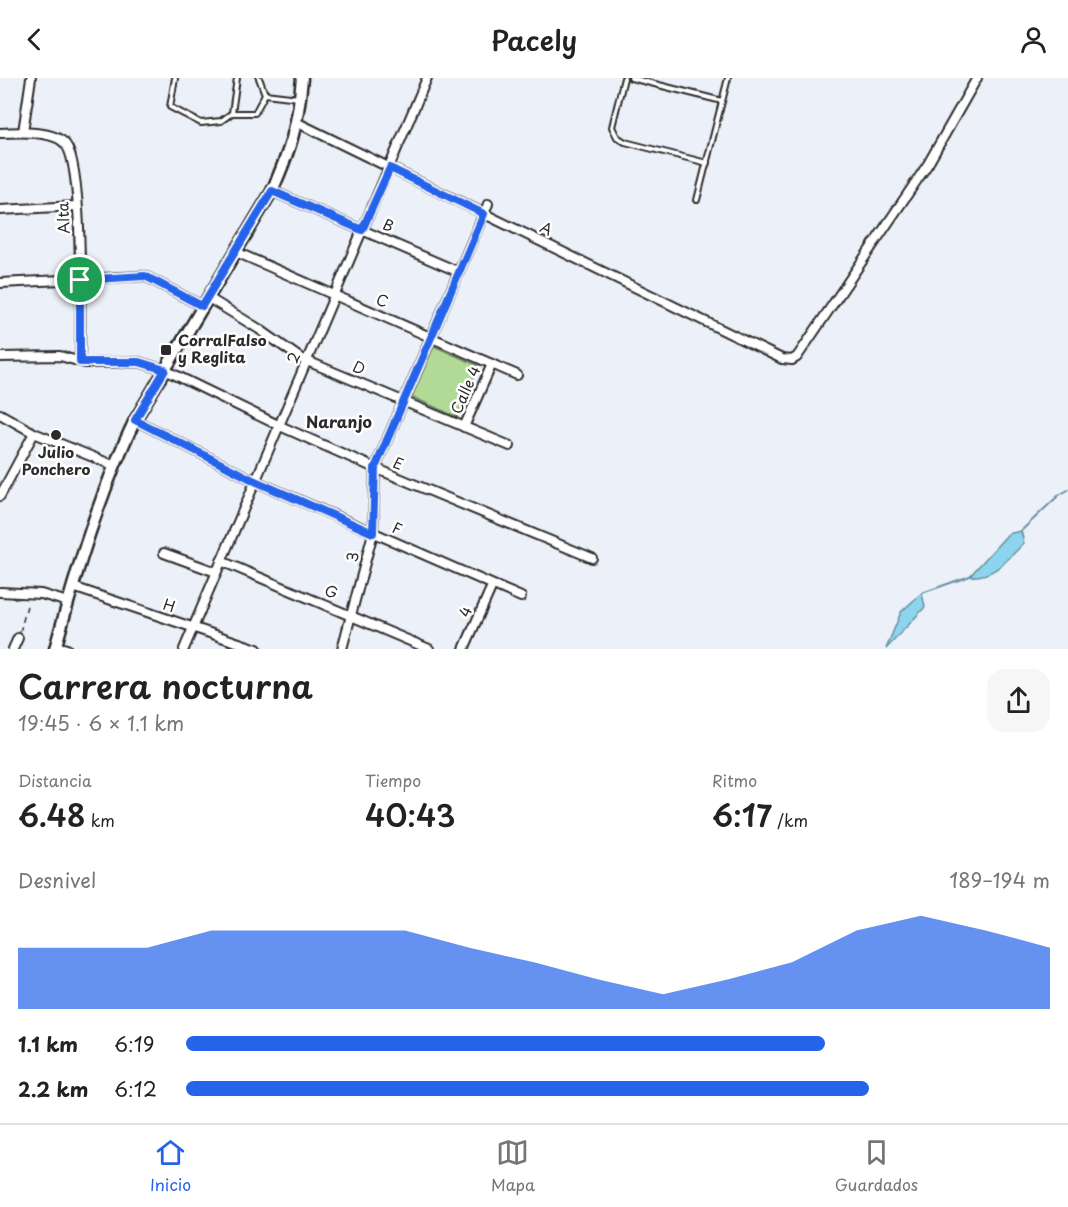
<!DOCTYPE html>
<html lang="es">
<meta charset="utf-8">
<style>
:root{--surface:#fff;--page:#f6f6f6;--text:#222;--muted:#767676;--line:#e0e0e0;--accent:#2563eb}
body{margin:0;font-family:"Playpen Sans",sans-serif;background:var(--page);color:var(--text);height:100vh;display:flex;flex-direction:column;font-size:22px;white-space:nowrap}
*{box-sizing:border-box;margin:0}
p{font-size:20px;color:var(--muted)}
.icon{flex:none;width:33px;height:33px;fill:none;stroke:currentColor;stroke-width:2;stroke-linecap:round;stroke-linejoin:round}
.map{position:relative;height:571px;overflow:hidden}
.panel{display:flex;flex-direction:column;background:var(--surface);flex:1}
.panel>*{flex:none}
.pin{position:absolute;display:grid;place-items:center;width:51px;height:51px;color:#fff;margin:-26px;border:3px solid #fff;border-radius:50%;box-shadow:0 2px 6px #0007}
.round{display:grid;place-items:center;flex:none;width:63px;height:63px;border-radius:18px;background:var(--page)}
.head{display:flex;align-items:center;justify-content:space-between;height:102px;padding:0 18px}
h1{font-size:33px;font-weight:600;line-height:45px}
.metrics{display:grid;grid-template-columns:repeat(3,1fr);gap:9px;height:102px;padding:6px 18px}
.metrics div{display:grid;align-content:center}
.metrics b{font-size:30px;font-weight:600}
.metrics small{font-size:16px;font-weight:400}
.metrics p{font-size:16px}
.chart{height:168px;padding:12px 18px}
.chart p{display:flex;justify-content:space-between}
.chart svg{width:100%;height:108px;margin-top:6px;fill:var(--accent);opacity:.7}
ul{padding:0 18px;list-style:none;font-size:20px}
li{display:grid;grid-template-columns:96px 72px 1fr;align-items:center;height:45px}
li i{height:15px;border-radius:8px;background:var(--accent)}
header{display:flex;justify-content:space-between;align-items:center;height:78px;padding:0 18px;background:var(--surface);font-size:27px;font-weight:600}
.tabs{display:flex;justify-content:space-around;align-items:center;height:84px;border-top:2px solid var(--line);background:var(--surface);font-size:16px;color:var(--muted)}
.tabs a{display:grid;justify-items:center;gap:3px}
.tabs .on{color:var(--accent)}
.map>svg:first-child{display:block}
</style>
<header><svg class="icon" aria-label="back" viewBox="0 0 24 24"><path d="M15 5l-7 7 7 7"/></svg>Pacely<svg class="icon" aria-label="person" viewBox="0 0 24 24"><circle cx="12" cy="8" r="4"/><path d="M4 21q1-7 8-7t8 7"/></svg></header>
<div class="map">
<svg width="1068" height="571" viewBox="0 0 1068 571">
<rect width="100%" height="100%" fill="#ecf0f9"/>
<filter id="ink" filterUnits="userSpaceOnUse"><feTurbulence type="fractalNoise" baseFrequency=".0167" numOctaves="2"/><feDisplacementMap in="SourceGraphic" scale="12" xChannelSelector="R" yChannelSelector="G"/><feConvolveMatrix kernelMatrix="1 2 1 2 8 2 1 2 1" color-interpolation-filters="sRGB"/></filter>
<g filter="url(#ink)">
<path fill="#b1da97" stroke="#6e8261" stroke-width="1.5" d="M434,268l45,20 -22,51 -45,-20z"/>
<g fill="#8dd5ee" stroke="#6691a0" stroke-width="1.5">
<path d="M1021,453l3,12c-16,16 -30,35 -54,33l38,-42z"/>
<path d="M922,515l3,14 -39,42 15,-37z"/>
</g>
<g fill="none" stroke-linecap="round" stroke-linejoin="round">
<g stroke="#6691a0" stroke-width="2">
<path d="M1021,453l38,-36 9,-5"/>
<path d="M922,515l48,-17"/>
</g>
<defs>
<g id="lane">
<path d="M175,0l-5,29 31,16 20,-2 11,-8h23l10,-19 -6,-16"/>
<path d="M624,0l-12,49 5,10 8,5 82,21"/>
<path d="M631,0l91,23"/>
<path d="M265,16l34,4"/>
<path d="M232,35l5,-35"/>
<path d="M697,122l31,-122"/>
</g>
<g id="street">
<path d="M298,45l484,236 10,1 5,-3 131,-193 49,-86"/>
<path d="M23,54l8,-54"/>
<path d="M0,55c17,-1 56,-3 66,12 18,24 14,179 14,216"/>
<path d="M272,113l187,81"/>
<path d="M0,132l77,-4"/>
<path d="M236,174l281,123"/>
<path d="M0,205l145,-7 57,30"/>
<path d="M207,219l52,32 41,29 210,88"/>
<path d="M0,279l60,-1 25,7 54,-1 26,8 115,56 95,42 217,90"/>
<path d="M0,336l34,19 81,33"/>
<path d="M135,342l120,61 266,116"/>
<path d="M464,349l28,-63"/>
<path d="M0,418l34,-63"/>
<path d="M164,475l52,19"/>
<path d="M221,483l208,88"/>
<path d="M73,509l184,62"/>
<path d="M0,514l41,2 27,8"/>
<path d="M56,568l11,3"/>
<path d="M13,571l5,-11"/>
<path d="M184,571l243,-571"/>
<path d="M342,571l31,-116 2,-65 113,-264"/>
<path d="M464,571l28,-63"/>
</g>
<path id="secondary" d="M55,571c21,-77 45,-157 80,-229l137,-229c19,-43 26,-66 30,-113"/>
</defs>
<use href="#lane" stroke="#2b2b2b" stroke-width="8"/>
<use href="#street" stroke="#2b2b2b" stroke-width="12"/>
<use href="#secondary" stroke="#2b2b2b" stroke-width="15"/>
<path stroke="#2b2b2b" stroke-width="1.5" stroke-dasharray="6 4.5" stroke-linecap="butt" d="M20,554l8,-30"/>
<use href="#lane" stroke="#fff" stroke-width="4"/>
<use href="#street" stroke="#fff" stroke-width="8"/>
<use href="#secondary" stroke="#fff" stroke-width="10"/>
</g>
</g>
<g fill="none" stroke-linecap="round" stroke-linejoin="round" filter="url(#ink)">
<defs>
<path id="route" d="M390,90l94,46 -109,254 -2,65 -118,-52 -120,-61 30,-50 -26,-8h-59v-82l65,-4 57,30 70,-115 90,39z"/>
</defs>
<use href="#route" stroke="#fff" stroke-width="12"/>
<use href="#route" stroke="#2563eb" stroke-width="8"/>
</g>
<g fill="#2b2b2b" stroke="#fff" stroke-width="2">
<rect x="160" y="266" width="12" height="12" rx="3"/>
<circle cx="56" cy="357" r="6"/>
</g>
<g text-anchor="middle" stroke-width="5" stroke-linejoin="round" paint-order="stroke">
<g font-size="15" fill="#2b2b2b" stroke="#fff">
<text transform="translate(64 140) rotate(-93)" y="5">Alta</text>
<text transform="translate(388 148) rotate(24)" y="5">B</text>
<text transform="translate(546 151) rotate(26)" y="5">A</text>
<text transform="translate(382 223) rotate(24)" y="5">C</text>
<text transform="translate(294 280) rotate(-67)" y="5">2</text>
<text transform="translate(359 290) rotate(22)" y="5">D</text>
<text transform="translate(466 312) rotate(-66)" y="5">Calle 4</text>
<text transform="translate(398 386) rotate(23)" y="5">E</text>
<text transform="translate(397 451) rotate(24)" y="5">F</text>
<text transform="translate(353 479) rotate(-76)" y="5">3</text>
<text transform="translate(331 514) rotate(23)" y="5">G</text>
<text transform="translate(169 528) rotate(17)" y="5">H</text>
<text transform="translate(466 534) rotate(-66)" y="5">4</text>
</g>
<g font-size="15" font-weight="bold" fill="#2b2b2b" stroke="#fff" text-anchor="start">
<text x="178" y="268">CorralFalso<tspan x="178" dy="17">y Reglita</tspan></text>
<text x="56" y="380" text-anchor="middle">Julio<tspan x="56" dy="17">Ponchero</tspan></text>
</g>
<g font-size="16" font-weight="bold" fill="#2b2b2b" stroke="#fff">
<text x="339" y="350">Naranjo</text>
</g>
</g>
</svg>
<div class="pin" style="left:80px;top:202px;background:#1e9e55"><svg class="icon" aria-label="arrive" viewBox="0 0 24 24"><path d="M6 21V4h12l-3 4 3 4H6"/></svg></div>
</div>
<section class="panel">
<div class="head"><div><h1>Carrera nocturna</h1><p>19:45 · 6 × 1.1 km</p></div><a class="round"><svg class="icon" aria-label="share" viewBox="0 0 24 24"><path d="M12 15V3M7 8l5-5 5 5M5 13v7h14v-7"/></svg></a></div>
<div class="metrics">
<div><p>Distancia</p><b>6.48<small> km</small></b></div>
<div><p>Tiempo</p><b>40:43</b></div>
<div><p>Ritmo</p><b>6:17<small> /km</small></b></div>
</div>
<div class="chart"><p><span>Desnivel</span>189–194 m</p>
<svg viewBox="0 0 160 44" preserveAspectRatio="none"><path d="M0 44V19L10 19L20 19L30 12L40 12L50 12L60 12L70 19L80 25L90 32L100 38L110 32L120 25L130 12L140 6L150 12L160 19V44z"/></svg>
</div>
<ul>
<li><b>1.1 km</b>6:19<i style="width:74%"></i></li>
<li><b>2.2 km</b>6:12<i style="width:79%"></i></li>
</ul>
</section>
<nav class="tabs">
<a class="on"><svg class="icon" aria-label="home" viewBox="0 0 24 24"><path d="M3 11l9-7 9 7M6 9v11h12V9"/></svg>Inicio</a>
<a><svg class="icon" aria-label="map" viewBox="0 0 24 24"><path d="M3 6l6-2 6 2 6-2v14l-6 2-6-2-6 2zM9 4v14M15 6v14"/></svg>Mapa</a>
<a><svg class="icon" aria-label="saved" viewBox="0 0 24 24"><path d="M7 4h10v16l-5-4-5 4z"/></svg>Guardados</a>
</nav>
